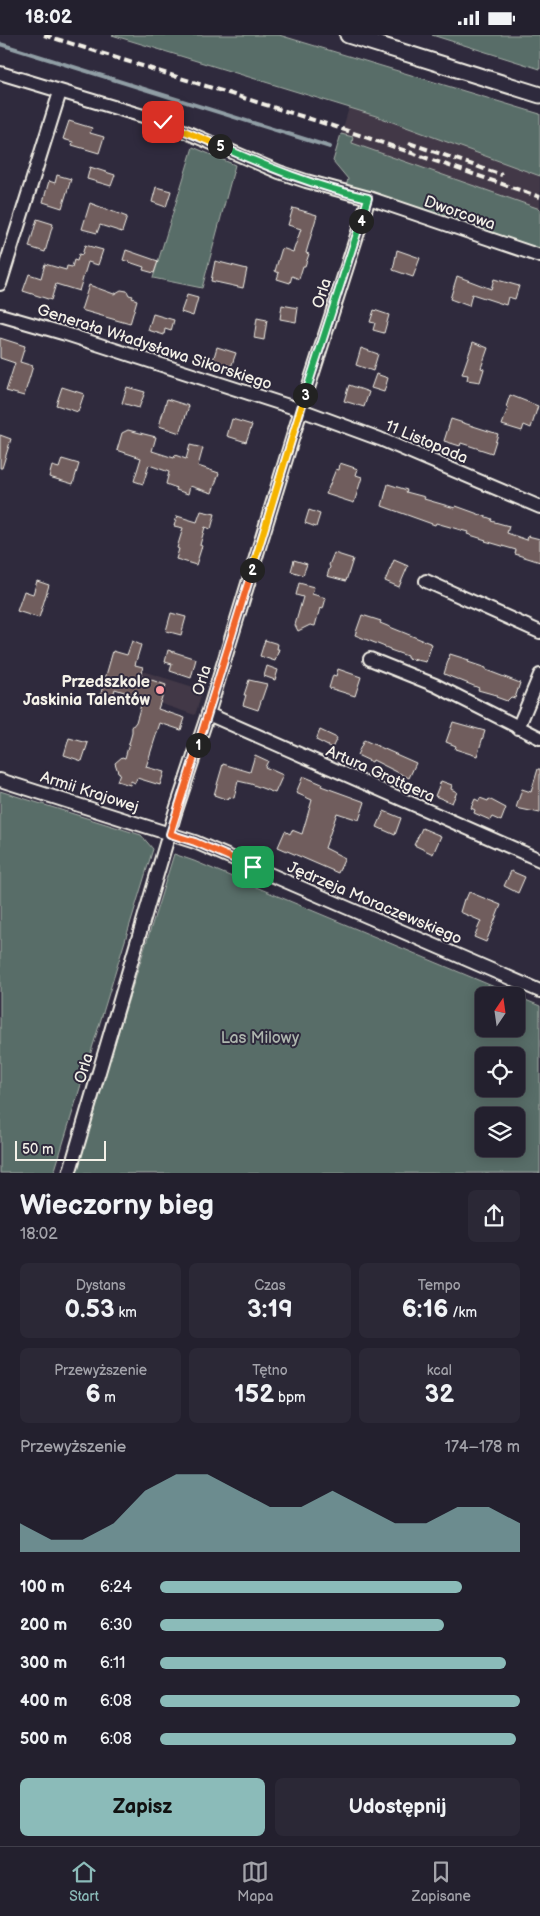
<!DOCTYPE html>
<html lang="pl">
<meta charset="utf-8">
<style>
:root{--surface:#23202e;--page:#2b2836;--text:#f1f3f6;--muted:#a3a3aa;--line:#403e4a;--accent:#8bbbb9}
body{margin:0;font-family:"Balsamiq Sans",sans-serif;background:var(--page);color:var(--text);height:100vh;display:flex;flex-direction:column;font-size:19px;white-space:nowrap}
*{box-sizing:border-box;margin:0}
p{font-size:16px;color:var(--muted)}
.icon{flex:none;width:28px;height:28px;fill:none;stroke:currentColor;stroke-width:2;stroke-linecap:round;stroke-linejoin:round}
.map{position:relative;height:1138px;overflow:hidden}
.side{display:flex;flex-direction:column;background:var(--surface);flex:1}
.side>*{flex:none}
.needle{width:32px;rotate:13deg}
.tools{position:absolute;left:475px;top:952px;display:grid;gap:10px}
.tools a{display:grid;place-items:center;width:50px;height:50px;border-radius:8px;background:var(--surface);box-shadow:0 2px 12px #0003,0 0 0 1px var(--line);font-size:25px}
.scale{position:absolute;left:15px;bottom:12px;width:91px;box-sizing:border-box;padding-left:5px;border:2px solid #f4f1e8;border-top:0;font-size:14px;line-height:18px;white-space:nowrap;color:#f4f1e8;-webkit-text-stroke:4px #2f2a3d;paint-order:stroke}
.pin{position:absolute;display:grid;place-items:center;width:42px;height:42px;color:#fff;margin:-21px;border-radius:10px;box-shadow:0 2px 8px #0006}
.km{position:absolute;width:25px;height:25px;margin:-12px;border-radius:50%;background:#222;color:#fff;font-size:14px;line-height:25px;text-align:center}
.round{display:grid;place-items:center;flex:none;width:52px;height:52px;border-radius:8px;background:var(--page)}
.headline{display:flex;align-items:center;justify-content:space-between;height:85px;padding:0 20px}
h1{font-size:28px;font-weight:700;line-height:38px}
.figures{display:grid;grid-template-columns:repeat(3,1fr);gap:8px;height:85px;padding:5px 20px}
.figures div{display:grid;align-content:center;border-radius:8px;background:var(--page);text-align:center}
.figures b{font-size:25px;font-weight:700}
.figures small{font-size:14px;font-weight:400}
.figures p{font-size:14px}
.chart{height:140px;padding:10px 20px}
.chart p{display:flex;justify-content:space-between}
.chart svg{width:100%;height:90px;margin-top:5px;fill:var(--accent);opacity:.7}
.button{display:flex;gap:10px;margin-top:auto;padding:10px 20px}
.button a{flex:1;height:58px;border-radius:8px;background:var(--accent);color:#111;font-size:20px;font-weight:700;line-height:58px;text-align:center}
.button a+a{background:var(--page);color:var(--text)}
ul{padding:0 20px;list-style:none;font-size:16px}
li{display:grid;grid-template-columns:80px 60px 1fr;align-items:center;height:38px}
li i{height:12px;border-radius:6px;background:var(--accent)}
.status{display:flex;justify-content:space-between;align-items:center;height:35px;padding:0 25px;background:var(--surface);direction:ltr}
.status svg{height:14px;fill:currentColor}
.dock{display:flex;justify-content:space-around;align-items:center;height:70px;border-top:1px solid var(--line);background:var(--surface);font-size:14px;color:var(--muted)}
.dock a{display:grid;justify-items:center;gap:2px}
.dock .selected{color:var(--accent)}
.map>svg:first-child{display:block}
</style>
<div class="status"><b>18:02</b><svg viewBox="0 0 49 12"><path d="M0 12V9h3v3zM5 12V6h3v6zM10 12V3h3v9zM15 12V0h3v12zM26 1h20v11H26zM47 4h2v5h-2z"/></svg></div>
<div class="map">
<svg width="540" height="1139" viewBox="0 0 540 1139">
<rect width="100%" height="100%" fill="#2f2a3d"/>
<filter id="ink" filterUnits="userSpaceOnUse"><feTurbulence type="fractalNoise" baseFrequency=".02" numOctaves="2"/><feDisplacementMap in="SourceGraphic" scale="10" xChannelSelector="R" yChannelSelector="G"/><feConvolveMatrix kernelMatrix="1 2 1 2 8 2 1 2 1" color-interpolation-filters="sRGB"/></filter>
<g filter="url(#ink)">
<g fill="#423947">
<path d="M349,73l191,12v130l-194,-63 2,-8 -15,-18z"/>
<path d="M123,630l80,25 -8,25 -79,-26z"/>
</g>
<g fill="#586d67" stroke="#a6afa8" fill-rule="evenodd">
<path d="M112,0h167l261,79v62l-164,-60z"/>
<path d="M432,0h108v34z"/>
<path d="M341,99l12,3 -1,6 188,66v41l-194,-63 2,-8 -15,-18z"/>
<path d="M193,112l42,18 -33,123 -49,-10z"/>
<path d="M0,756l141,44 12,14 -99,324h-54z"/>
<path d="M174,819l20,7 346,145v167l-466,1zM484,961h32v33h-32zM484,1021h32v33h-32zM484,1081h32v33h-32z"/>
</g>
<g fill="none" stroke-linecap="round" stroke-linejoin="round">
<path stroke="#909ea5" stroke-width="4" d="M0,9l330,103"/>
</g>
<g fill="#705d5d" stroke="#f4f1e8">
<path d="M69,86l23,7 -2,5 14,4 -5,16 -27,-8 1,-3 -10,-3z"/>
<path d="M90,132l25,8 -4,11 -24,-7z"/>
<path d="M57,140l14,4 -9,29 -19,-6 6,-21 6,2z"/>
<path d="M156,152l15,4 -5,16 -14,-5z"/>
<path d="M90,168l37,14 -5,15 -22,-7 -3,8 -15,-4z"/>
<path d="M293,173l24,7 -11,38 3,1 -4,12h-2l-4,13 -7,-3 -2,7 -13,-4 2,-6 -4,-2 7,-23 11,4 8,-23 -13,-4z"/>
<path d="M37,184l16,5 -8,28 -16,-5z"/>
<path d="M85,210l18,5 -5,15 -10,-3 -9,29 -23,-7 -5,16 -28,-9 6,-17 12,4 4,-14 21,6 1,-4 5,1 2,-7 3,1 2,-7 3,1z"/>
<path d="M126,215l32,11 -4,12 -11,-3 1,-3 -21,-7z"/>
<path d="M397,215l23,8 -7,19 -20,-7z"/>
<path d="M215,226l32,8 -4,19 -32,-7z"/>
<path d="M457,241l34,13 3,-10 25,7 -4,13 -7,-2 -2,8 -34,-11 -3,12 -19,-7z"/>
<path d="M89,250l25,9 7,-4 6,1 2,4 4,1 -1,2 5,2 -7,24 -49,-14z"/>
<path d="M187,260l11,3 -5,18 -12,-4z"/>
<path d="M282,270l16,3 -2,14 -16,-3z"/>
<path d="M374,275l15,5 -5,18 -11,-3 2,-7 -5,-1z"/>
<path d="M153,279l21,6 -3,11 -6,-2 -1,6 -16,-5z"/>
<path d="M257,283l10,2 -3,20 -10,-2z"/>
<path d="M0,303l25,8 -5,16 13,4 -9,30 -18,-5 9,-28 -15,-5z"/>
<path d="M473,307l15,6 -7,20 3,1 -4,13 -13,-2 1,-5 -6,-1z"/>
<path d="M217,312l19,6 -6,17 -18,-6z"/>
<path d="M361,313l17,6 -5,17 -17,-6z"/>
<path d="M376,339l12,4 -4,14 -13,-4z"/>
<path d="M349,350l20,7 -5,15 -20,-6z"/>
<path d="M62,352l22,7 -6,18 -22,-7z"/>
<path d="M127,352l18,5 -6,16 -17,-5z"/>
<path d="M510,360l28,11 -7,22 -7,-3 -2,6 -20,-6 6,-17 -2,-1z"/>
<path d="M167,364l22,7 -9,27 -21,-7z"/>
<path d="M232,384l20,6 -6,17 -19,-6z"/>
<path d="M451,384l47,15 -6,19 -31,-10 -1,3 -16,-5z"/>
<path d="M128,395l28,7 -4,14 22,7 1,-3 11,4 4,-14 13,3 -5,18 21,7 -7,20 -22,-7 -2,8 -12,-4 1,-2 -11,-4 3,-12 -20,-7 -6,19 -9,-3 7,-23 -24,-8 5,-17z"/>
<path d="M0,400l11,4 -9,29h-2z"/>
<path d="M62,424l17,5 -6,20 -24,-7 3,-11 7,2z"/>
<path d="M340,428l18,6 -2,6 6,2 -8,26 -28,-9 10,-25 3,1z"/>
<path d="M388,449l19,6 -1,2 19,5 -1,2 31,9 1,-2 36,13 -1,2 18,5 -2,7 20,7 1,-4 12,3v23l-25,-8 1,-4 -31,-9 1,-1 -19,-6 1,-2 -32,-9 -1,2 -53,-19z"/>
<path d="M309,475l11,4 -4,13 -11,-4z"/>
<path d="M201,476l14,3 -4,15 -6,-2 -5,18 2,1 -6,19 -20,-6 3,-10 -2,-1 6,-20 -9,-2 3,-10 20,6z"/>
<path d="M334,518l19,6 -7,22 -19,-5 3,-9 -1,-2z"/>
<path d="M294,525l13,4 -4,11 -12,-4z"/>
<path d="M394,525l14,6 -9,21 -14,-6z"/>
<path d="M37,546l12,4 -10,33 -22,-7 7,-20 9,3z"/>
<path d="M299,548l15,4 -2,7 14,4 -3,11 -3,-1 -5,18 -5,-1 -12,6 -3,-6 8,-28 -7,-2z"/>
<path d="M171,578l15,4 -5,18 -15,-4z"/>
<path d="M362,580l19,6 -1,2 52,21 -6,18 -19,-4v-2l-17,-6v-1l-35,-14z"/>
<path d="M265,605l13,4 -1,5h2l-4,12 -15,-5z"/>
<path d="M132,606l9,4 -6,20 8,2 -3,9 26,9 -8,24 27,9 -4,12 -21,-7 -14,44 18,5 -4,13 -23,-7 -2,5 -4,-2 -1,4 -13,-4 3,-8 -2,-1 -3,-9 7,-6 3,1 7,-25v-6l4,-5 7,-24 -28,-9 -4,14 -12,-3 14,-49 14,4z"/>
<path d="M168,615l28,9 -5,19 -21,-7 2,-7 -7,-2z"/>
<path d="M450,619l19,6 -1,2 18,6v2l34,13 -5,15 -4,-1 -4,4 -11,-4v-2l-18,-5 1,-2 -35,-14z"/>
<path d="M267,631l11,4 -3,10 -11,-4z"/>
<path d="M338,634l23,8 -6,19 -26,-8 4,-13 3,1z"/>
<path d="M249,645l18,4 -9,26 -15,-5 3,-10h-2z"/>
<path d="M453,687l32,9 -8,25 -22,-7 1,-3 -10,-4z"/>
<path d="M320,695l17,8 -5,10 -16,-8z"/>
<path d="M69,703l19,5 -6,18 -18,-6z"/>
<path d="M364,705l52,23 -7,15 -36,-18 -1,2 -15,-7z"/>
<path d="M255,720l13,6 -3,6 18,8 -8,18 -24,-9 -13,-3 -4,17 -5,-1 -1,3 -14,-5 9,-31 27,8z"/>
<path d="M538,734h2v44l-24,-5 6,-19 9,3z"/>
<path d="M303,741l19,8 -1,2 44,16 -6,18 -22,-7 -12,35 20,10 -7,15 -60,-26 7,-16 5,3 2,-4 10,4 10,-34 -16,-7z"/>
<path d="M441,746l11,4 -1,4 6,3 -5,11 -17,-7z"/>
<path d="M480,763l8,3 1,-2 17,9 -5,13 -9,-4 -2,3 -16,-7 1,-3 -4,-2 4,-9 4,2z"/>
<path d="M384,776l17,7 -6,17 -18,-8z"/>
<path d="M422,793l19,8 -8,18 -19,-9z"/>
<path d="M511,836l14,6 -7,16 -14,-7z"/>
<path d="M469,857l32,13 -15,37 -12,-5 7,-16 -21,-9 4,-13h2z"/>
</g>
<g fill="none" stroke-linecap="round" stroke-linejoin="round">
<defs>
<g id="minor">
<path d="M0,38l163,49 116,50 27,9 63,17 171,58"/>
<path d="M0,249l60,-192"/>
<path d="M0,280l66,19 235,76 79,29 160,68"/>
<path d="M426,546l114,51"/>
<path d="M370,624l65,26 105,53"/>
<path d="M208,679l332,146"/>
<path d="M518,693l22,-53"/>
<path d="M0,745l195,62 345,149"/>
<path d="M69,1139l106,-361 33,-99 93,-304 68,-212"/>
</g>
<path id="major" d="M348,0l192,60"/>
</defs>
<use href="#minor" stroke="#f4f1e8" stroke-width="16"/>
<use href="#major" stroke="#f4f1e8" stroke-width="19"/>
<use href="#minor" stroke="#2f2a3d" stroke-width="12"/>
<use href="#major" stroke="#2f2a3d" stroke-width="15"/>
<g stroke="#f4f1e8" stroke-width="4" stroke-dasharray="8 4" stroke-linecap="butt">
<path d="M44,0l295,93 201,69"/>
<path d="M409,108l93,32"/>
</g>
</g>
</g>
<g fill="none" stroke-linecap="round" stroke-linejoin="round" filter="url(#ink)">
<defs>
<path id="split-1" d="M198,710l-28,89 25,8 58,25"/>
<path id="split-2" d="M198,710l54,-175"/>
<path id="split-3" d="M252,535l53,-175"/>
<path id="split-4" d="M305,360l56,-174"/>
<path id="split-5" d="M220,111c50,22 94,40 148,52l-7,23"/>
<path id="split-6" d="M163,87l57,24"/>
</defs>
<use href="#split-1" stroke="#fff" stroke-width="10"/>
<use href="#split-2" stroke="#fff" stroke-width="10"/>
<use href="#split-3" stroke="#fff" stroke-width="10"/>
<use href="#split-4" stroke="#fff" stroke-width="10"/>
<use href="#split-5" stroke="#fff" stroke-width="10"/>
<use href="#split-6" stroke="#fff" stroke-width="10"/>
<use href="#split-1" stroke="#f0652b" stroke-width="6"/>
<use href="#split-2" stroke="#f0652b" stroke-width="6"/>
<use href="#split-3" stroke="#f5b400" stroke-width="6"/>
<use href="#split-4" stroke="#22a559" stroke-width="6"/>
<use href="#split-5" stroke="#22a559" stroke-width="6"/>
<use href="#split-6" stroke="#f5b400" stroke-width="6"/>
</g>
<circle fill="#ff9aa2" stroke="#2f2a3d" stroke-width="2" cx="160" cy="655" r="5"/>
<g text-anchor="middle" stroke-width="4" stroke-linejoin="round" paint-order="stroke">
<g font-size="16" fill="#f4f1e8" stroke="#2f2a3d">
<text transform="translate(460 177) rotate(19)" y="6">Dworcowa</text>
<text transform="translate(321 258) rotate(-72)" y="6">Orla</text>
<text transform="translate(155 311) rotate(18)" y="6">Generała Władysława Sikorskiego</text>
<text transform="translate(427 406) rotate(23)" y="6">11 Listopada</text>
<text transform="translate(201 645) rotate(-73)" y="6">Orla</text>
<text transform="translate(381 738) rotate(24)" y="6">Artura Grottgera</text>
<text transform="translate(90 756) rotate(18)" y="6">Armii Krajowej</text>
<text transform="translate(375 867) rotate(23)" y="6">Jędrzeja Moraczewskiego</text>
<text transform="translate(83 1033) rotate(-73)" y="6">Orla</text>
</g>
<g font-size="16" font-weight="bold" fill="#f4f1e8" stroke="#2f2a3d" text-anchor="end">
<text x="150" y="652">Przedszkole<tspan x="150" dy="18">Jaskinia Talentów</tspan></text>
</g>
<g font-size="16" fill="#aeb6ae" stroke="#2f2a3d">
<text x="260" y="1008">Las Milowy</text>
</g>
</g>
</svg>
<div class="tools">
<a><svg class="needle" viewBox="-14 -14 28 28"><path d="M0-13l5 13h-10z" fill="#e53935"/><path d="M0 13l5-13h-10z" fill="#a3a3aa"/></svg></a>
<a><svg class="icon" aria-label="locate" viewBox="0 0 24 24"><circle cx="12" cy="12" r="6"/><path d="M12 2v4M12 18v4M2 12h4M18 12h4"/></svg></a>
<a><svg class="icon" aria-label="layers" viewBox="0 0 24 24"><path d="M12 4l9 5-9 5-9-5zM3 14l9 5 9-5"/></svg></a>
</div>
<div class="scale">50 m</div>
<div class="pin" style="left:253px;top:832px;background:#1e9e55"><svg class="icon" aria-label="arrive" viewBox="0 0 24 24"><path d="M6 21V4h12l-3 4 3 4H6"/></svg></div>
<div class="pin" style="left:163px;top:87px;background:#d93025"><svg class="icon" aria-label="check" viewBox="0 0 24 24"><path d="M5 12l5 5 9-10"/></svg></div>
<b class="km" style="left:198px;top:710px">1</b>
<b class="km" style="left:252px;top:535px">2</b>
<b class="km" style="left:305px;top:360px">3</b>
<b class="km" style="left:361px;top:186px">4</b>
<b class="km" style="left:220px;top:111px">5</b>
</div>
<section class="side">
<div class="headline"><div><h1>Wieczorny bieg</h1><p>18:02</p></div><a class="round"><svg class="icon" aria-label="share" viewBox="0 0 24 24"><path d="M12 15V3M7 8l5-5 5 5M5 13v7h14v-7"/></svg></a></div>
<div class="figures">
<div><p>Dystans</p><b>0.53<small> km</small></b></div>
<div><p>Czas</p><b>3:19</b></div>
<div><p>Tempo</p><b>6:16<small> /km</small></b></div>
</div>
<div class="figures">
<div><p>Przewyższenie</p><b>6<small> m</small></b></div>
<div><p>Tętno</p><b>152<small> bpm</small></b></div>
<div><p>kcal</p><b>32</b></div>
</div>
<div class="chart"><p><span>Przewyższenie</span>174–178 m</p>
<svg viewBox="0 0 160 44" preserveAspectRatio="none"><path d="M0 44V30L10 38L20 38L30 30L40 14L50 6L60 6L70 14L80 22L90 22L100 14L110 22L120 30L130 30L140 22L150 22L160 30V44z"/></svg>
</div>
<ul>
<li><b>100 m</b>6:24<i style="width:84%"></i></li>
<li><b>200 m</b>6:30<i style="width:79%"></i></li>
<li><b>300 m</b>6:11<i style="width:96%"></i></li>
<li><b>400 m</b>6:08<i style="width:100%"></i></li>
<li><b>500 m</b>6:08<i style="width:99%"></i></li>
</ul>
<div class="button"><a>Zapisz</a><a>Udostępnij</a></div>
</section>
<nav class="dock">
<a class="selected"><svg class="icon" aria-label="home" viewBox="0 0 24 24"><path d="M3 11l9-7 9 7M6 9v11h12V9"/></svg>Start</a>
<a><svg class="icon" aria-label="map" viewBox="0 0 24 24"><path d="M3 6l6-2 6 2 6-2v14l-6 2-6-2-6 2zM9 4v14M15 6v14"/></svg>Mapa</a>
<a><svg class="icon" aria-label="saved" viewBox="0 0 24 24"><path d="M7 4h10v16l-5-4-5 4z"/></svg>Zapisane</a>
</nav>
